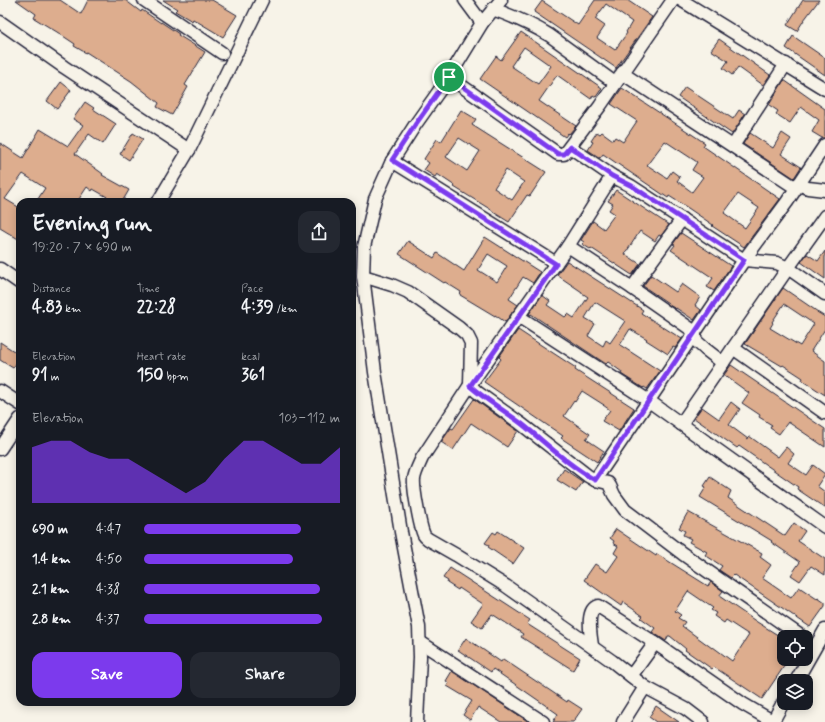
<!DOCTYPE html>
<meta charset="utf-8">
<style>
:root{--surface:#171b24;--page:#242831;--text:#f1f3f6;--muted:#9ea1a6;--accent:#7c3aed}
body{margin:0;font-family:Mynerve,sans-serif;background:var(--page);color:var(--text);height:100vh;display:flex;flex-direction:column;font-size:15px;white-space:nowrap}
*{box-sizing:border-box;margin:0}
p{font-size:13px;color:var(--muted)}
.icon{flex:none;width:22px;height:22px;fill:none;stroke:currentColor;stroke-width:2;stroke-linecap:round;stroke-linejoin:round}
.map{position:relative;flex:1;overflow:hidden}
.sheet{position:absolute;left:16px;top:198px;width:340px;height:508px;display:flex;flex-direction:column;background:var(--surface);border-radius:12px;box-shadow:0 2px 10px #0003}
.sheet>*{flex:none}
.fabs{position:absolute;left:777px;top:630px;display:grid;gap:8px}
.fabs a{display:grid;place-items:center;width:36px;height:36px;border-radius:8px;background:var(--surface);box-shadow:0 2px 10px #0003;font-size:20px}
.pin{position:absolute;display:grid;place-items:center;width:34px;height:34px;color:#fff;margin:-17px;border:2px solid #fff;border-radius:50%;box-shadow:0 1px 4px #0007}
.round{display:grid;place-items:center;flex:none;width:42px;height:42px;border-radius:12px;background:var(--page)}
.headline{display:flex;align-items:center;justify-content:space-between;height:68px;padding:0 16px}
h1{font-size:22px;font-weight:800;line-height:30px}
.stats{display:grid;grid-template-columns:repeat(3,1fr);gap:6px;height:68px;padding:4px 16px}
.stats div{display:grid;align-content:center}
.stats b{font-size:17px;font-weight:800}
.stats small{font-size:11px;font-weight:400}
.stats p{font-size:11px}
.chart{height:112px;padding:8px 16px}
.chart p{display:flex;justify-content:space-between}
.chart svg{width:100%;height:72px;margin-top:4px;fill:var(--accent);opacity:.7}
.cta{display:flex;gap:8px;margin-top:auto;padding:8px 16px}
.cta a{flex:1;height:46px;border-radius:12px;background:var(--accent);color:#fff;font-size:16px;font-weight:800;line-height:46px;text-align:center}
.cta a+a{background:var(--page);color:var(--text)}
ul{padding:0 16px;list-style:none;font-size:13px}
li{display:grid;grid-template-columns:64px 48px 1fr;align-items:center;height:30px}
li i{height:10px;border-radius:5px;background:var(--accent)}
.map>svg:first-child{display:block}
</style>
<div class="map">
<svg width="825" height="722" viewBox="0 0 825 722">
<rect width="100%" height="100%" fill="#f7f3e8"/>
<filter id="ink" filterUnits="userSpaceOnUse"><feTurbulence type="fractalNoise" baseFrequency=".025" numOctaves="2"/><feDisplacementMap in="SourceGraphic" scale="8" xChannelSelector="R" yChannelSelector="G"/><feConvolveMatrix kernelMatrix="1 2 1 2 8 2 1 2 1" color-interpolation-filters="sRGB"/></filter>
<g filter="url(#ink)">
<g fill="#ddad8e" stroke="#22223b" fill-rule="evenodd">
<path d="M16,0h44l21,14 7,-14h37l16,12 1,-2 19,13v-1l18,12 -1,1 27,17 -20,33 3,2 -16,28 -15,-8 2,-4 -28,-22 -45,-29v1l-12,-7 1,-2 -18,-12 -23,-14 2,-4z"/>
<path d="M163,0h49l25,15 -14,22 -30,-18 -1,2 -17,-10 2,-2z"/>
<path d="M595,0h32l25,17 -36,51 -82,-56 8,-11 36,24zM606,4l26,18 -6,10 1,1 -12,17 -18,-12 8,-12 -10,-7z"/>
<path d="M803,0h16l-15,20 -7,11 -10,-6z"/>
<path d="M521,32l81,56 -6,9 -3,-2 -2,4 -34,-24 -18,26 37,25 -7,8 -1,-1 -3,4 -85,-58 16,-23 5,4zM524,47l27,19 -13,18 -27,-18z"/>
<path d="M793,36l32,22v17l-39,-27z"/>
<path d="M719,39l51,36 -7,10 -25,-18 -6,8 -9,-7 5,-7 -17,-11z"/>
<path d="M784,80l41,29v29h-3l-10,-6 7,-12 -18,-13 -11,16 -14,-9 2,-3 -9,-6z"/>
<path d="M61,82l10,8 -14,19 -10,-8z"/>
<path d="M685,87l48,32 6,-9 6,4 -13,20 -54,-37z"/>
<path d="M622,88l83,55 -2,3 77,53 -36,48 -32,-21 1,-1 -25,-17 -19,-12 -1,2 -65,-44 -3,4 -12,-8 5,-8 -2,-1 6,-9 3,2 2,-2 11,8 2,-3 8,5 14,-21 -26,-17zM665,141l32,21 -5,8 11,7 -11,15 -15,-11 3,-4 -8,-6 -5,7 -20,-13zM738,194l21,14 -14,20 -21,-15z"/>
<path d="M85,102l9,6 -1,1 23,15 -13,20 -14,-10 -14,20 24,17 4,3 -1,1 27,15 -7,12h-6l-23,-13 -1,2 -5,-4 -10,15h-41l9,-14 -22,-14 -18,25 15,9v32l-20,-12v-85l23,15 17,-29 28,17 15,-21 -10,-6z"/>
<path d="M461,110l15,9 -4,6 74,47 -16,24 -3,-1 -18,27 -16,-10v-1l-39,-24 1,-1 -18,-12 -2,3 -11,-7 5,-7 -5,-4 13,-20 4,3zM459,138l21,13 -13,20 -21,-14zM506,170l18,12 -12,18 -18,-12z"/>
<path d="M133,133l10,6 -14,21 -9,-6z"/>
<path d="M750,133l23,15 9,-15 9,6 -10,15 20,13 -7,11 -51,-34z"/>
<path d="M616,190l53,35 -8,11 -2,-1 -4,6 -15,-10 -15,23 15,10 -8,11 -41,-27 -1,1 -8,-5 2,-2 -3,-2 12,-19 11,8 11,-15 -6,-4 4,-6 -5,-3z"/>
<path d="M681,233l50,33 -17,25 -7,-4 6,-9 -42,-28 4,-5 -2,-1z"/>
<path d="M485,237l55,35 -7,11 -10,-6 -14,22 9,6 -13,17 -10,-7v1l-35,-21 1,-3 -16,-10 -1,1 -45,-29 9,-13 26,17 3,-5 27,18zM488,254l19,12 -10,16 -19,-12z"/>
<path d="M825,251v28l-24,-17 6,-8 11,7z"/>
<path d="M567,261l76,49 -2,3 41,26 -7,9 -2,-1 -5,7 -22,-14 1,-1 -17,-10 -10,16 40,26 -13,18 -3,-2 -1,1 -22,-14 1,-2 -14,-10 -2,2 -75,-50v1l-2,-1 13,-19 8,6 -3,4 18,12 3,-3 6,4 14,-21 -6,-4v-1l-25,-17zM595,302l30,19 -15,22 -4,-3 -3,6 -15,-10 7,-12 -10,-6z"/>
<path d="M651,275l25,17 6,-8 18,13 -5,8 6,5 -7,10 -18,-12v1l-9,-5 1,-1 -25,-17z"/>
<path d="M783,288l35,24h-1l8,5v12l-14,22 14,10v34l-23,-15 1,-2 -20,-13 -1,1 -37,-22zM784,304l30,20 -14,22 -30,-18 3,-5 -1,-1z"/>
<path d="M518,330l58,38 -1,2 59,38 -15,23 -17,-10 8,-11 -7,-5h1l-22,-14 -7,11 -1,-1 -10,15 26,18 -4,5 18,12 -7,11 -36,-24 2,-2 -79,-54 17,-23 -2,-2z"/>
<path d="M0,342l20,13v3l-7,10 -13,-8z"/>
<path d="M731,365l94,64v18l-37,-25 -9,12 -9,-6 2,-3 -13,-8 1,-2 -18,-12 7,-10 -25,-18z"/>
<path d="M474,399l44,32 -11,16 -36,-24 -18,27 -12,-8 10,-14 2,1z"/>
<path d="M731,402l9,7 -11,16 19,14 1,-3 29,21 8,-10 8,7 -6,9 18,12 7,-10 12,9 -8,12 8,6v16l-28,-19 1,-2 -59,-41 -2,2 -43,-30 8,-11 17,12z"/>
<path d="M564,469l19,13 -7,10 -19,-12z"/>
<path d="M710,477l21,14 -3,7 57,38 9,-13 11,8 -7,10 27,18v16l-14,-9 -11,15 -9,-6 9,-13 -29,-20 1,-1 -72,-44 6,-10 -2,-1z"/>
<path d="M688,512l74,41 -2,4 11,8 -9,13 29,20 8,-11 18,12 1,-1 7,5v3l-15,21 -76,-52 -3,3 -12,-8 3,-4 -17,-11 2,-3 -18,-10 2,-3 -8,-4 2,-4 -6,-3z"/>
<path d="M616,529l40,27 1,-2 51,32 3,-4 12,9 -4,5 38,26 27,17v20h5l-27,40 -48,-32 -2,2 -27,-19 1,-1 -16,-13h-2l-2,5 -14,-9 3,-4 -14,-10 2,-2 -20,-14 -2,4 -37,-26 11,-16 12,8 11,-16 -4,-3 4,-7 -5,-3 1,-2 -4,-3zM688,591l25,17 -2,2 5,3 -2,3 10,7 2,-3 23,15 -17,26 -19,-14 -1,1 -30,-22 3,-4 -7,-4 3,-3 -6,-4z"/>
<path d="M498,531l26,17 -11,16 -25,-17 1,-2 -4,-2 8,-11 3,2z"/>
<path d="M450,568l80,52 -3,4 53,34 -7,12 -52,-33 2,-3 -31,-20 -10,14 -11,-7 12,-17 -24,-16 -1,2 -11,-7 1,-2 -5,-3z"/>
<path d="M466,638l35,24 2,-3 64,43 1,-2 14,9 -9,13h-20l5,-8 -65,-45 -2,3 -33,-22z"/>
<path d="M452,671l77,51h-28l-23,-15 -8,13 -7,-5 9,-14 -25,-15 2,-3 -3,-2z"/>
<path d="M656,706l23,16h-23l-7,-5z"/>
</g>
<g fill="none" stroke-linecap="round" stroke-linejoin="round">
<defs>
<g id="street">
<path d="M144,0l78,53"/>
<path d="M465,0l17,23"/>
<path d="M681,0l144,89"/>
<path d="M493,9c19,7 38,15 56,26l66,48"/>
<path d="M0,22l64,45 125,83"/>
<path d="M622,73l174,115"/>
<path d="M449,77l109,77h6l36,-48 73,-106"/>
<path d="M733,146l53,-82"/>
<path d="M570,147l42,29 19,10 113,74 33,3 11,5 37,26"/>
<path d="M392,161l164,102"/>
<path d="M612,176l-44,70 -98,139 -48,73c-3,7 -7,14 -8,21 -1,9 6,48 10,56 2,3 2,2 4,4l28,16 50,31 106,75 33,26 41,22 17,13"/>
<path d="M798,184l10,4 17,2"/>
<path d="M158,202l31,-52 73,-150"/>
<path d="M568,246l64,42 63,44v8l10,9 18,14"/>
<path d="M0,269l20,14"/>
<path d="M363,276l29,9 16,7 51,36 8,7 4,8 -1,42 7,7 43,31 68,53 7,4 13,3 2,3 4,9 11,15 8,6 50,38 119,83"/>
<path d="M632,288l50,-69"/>
<path d="M518,316l131,85 176,126"/>
<path d="M733,348l92,65"/>
<path d="M0,391l20,13"/>
<path d="M681,424l107,-156 37,-52"/>
<path d="M0,449l20,-30"/>
<path d="M595,480l149,-220 43,-58 38,-57"/>
<path d="M420,642l123,80"/>
<path d="M592,646c-1,-10 -7,-36 6,-40l57,37 88,61 31,18"/>
<path d="M631,676l24,-33"/>
<path d="M796,681l29,-51"/>
<path d="M773,721l11,-20"/>
<path d="M417,722l3,-65 -1,-30 -18,-95 -26,-160 -12,-96 1,-29 11,-48 17,-38 23,-36 34,-48 33,-54 19,-23"/>
<path d="M623,722l22,-35"/>
</g>
</defs>
<use href="#street" stroke="#22223b" stroke-width="15"/>
<use href="#street" stroke="#f7f3e8" stroke-width="12"/>
</g>
</g>
<g fill="none" stroke-linecap="round" stroke-linejoin="round" filter="url(#ink)">
<defs>
<path id="route" d="M449,77l109,77h6l6,-7 42,29 20,10 112,74 -149,220c-27,-15 -49,-37 -73,-56 -17,-13 -36,-24 -52,-38l86,-122 -164,-104 23,-35z"/>
</defs>
<use href="#route" stroke="#fff" stroke-width="8"/>
<use href="#route" stroke="#7c3aed" stroke-width="5"/>
</g>
</svg>
<div class="fabs">
<a><svg class="icon" aria-label="locate" viewBox="0 0 24 24"><circle cx="12" cy="12" r="6"/><path d="M12 2v4M12 18v4M2 12h4M18 12h4"/></svg></a>
<a><svg class="icon" aria-label="layers" viewBox="0 0 24 24"><path d="M12 4l9 5-9 5-9-5zM3 14l9 5 9-5"/></svg></a>
</div>
<div class="pin" style="left:449px;top:77px;background:#1e9e55"><svg class="icon" aria-label="arrive" viewBox="0 0 24 24"><path d="M6 21V4h12l-3 4 3 4H6"/></svg></div>
<section class="sheet">
<div class="headline"><div><h1>Evening run</h1><p>19:20 · 7 × 690 m</p></div><a class="round"><svg class="icon" aria-label="share" viewBox="0 0 24 24"><path d="M12 15V3M7 8l5-5 5 5M5 13v7h14v-7"/></svg></a></div>
<div class="stats">
<div><p>Distance</p><b>4.83<small> km</small></b></div>
<div><p>Time</p><b>22:28</b></div>
<div><p>Pace</p><b>4:39<small> /km</small></b></div>
</div>
<div class="stats">
<div><p>Elevation</p><b>91<small> m</small></b></div>
<div><p>Heart rate</p><b>150<small> bpm</small></b></div>
<div><p>kcal</p><b>361</b></div>
</div>
<div class="chart"><p><span>Elevation</span>103–112 m</p>
<svg viewBox="0 0 160 44" preserveAspectRatio="none"><path d="M0 44V10L10 6L20 6L30 13L40 17L50 17L60 24L70 31L80 38L90 31L100 17L110 6L120 6L130 13L140 20L150 20L160 10V44z"/></svg>
</div>
<ul>
<li><b>690 m</b>4:47<i style="width:80%"></i></li>
<li><b>1.4 km</b>4:50<i style="width:76%"></i></li>
<li><b>2.1 km</b>4:38<i style="width:90%"></i></li>
<li><b>2.8 km</b>4:37<i style="width:91%"></i></li>
</ul>
<div class="cta"><a>Save</a><a>Share</a></div>
</section>
</div>
